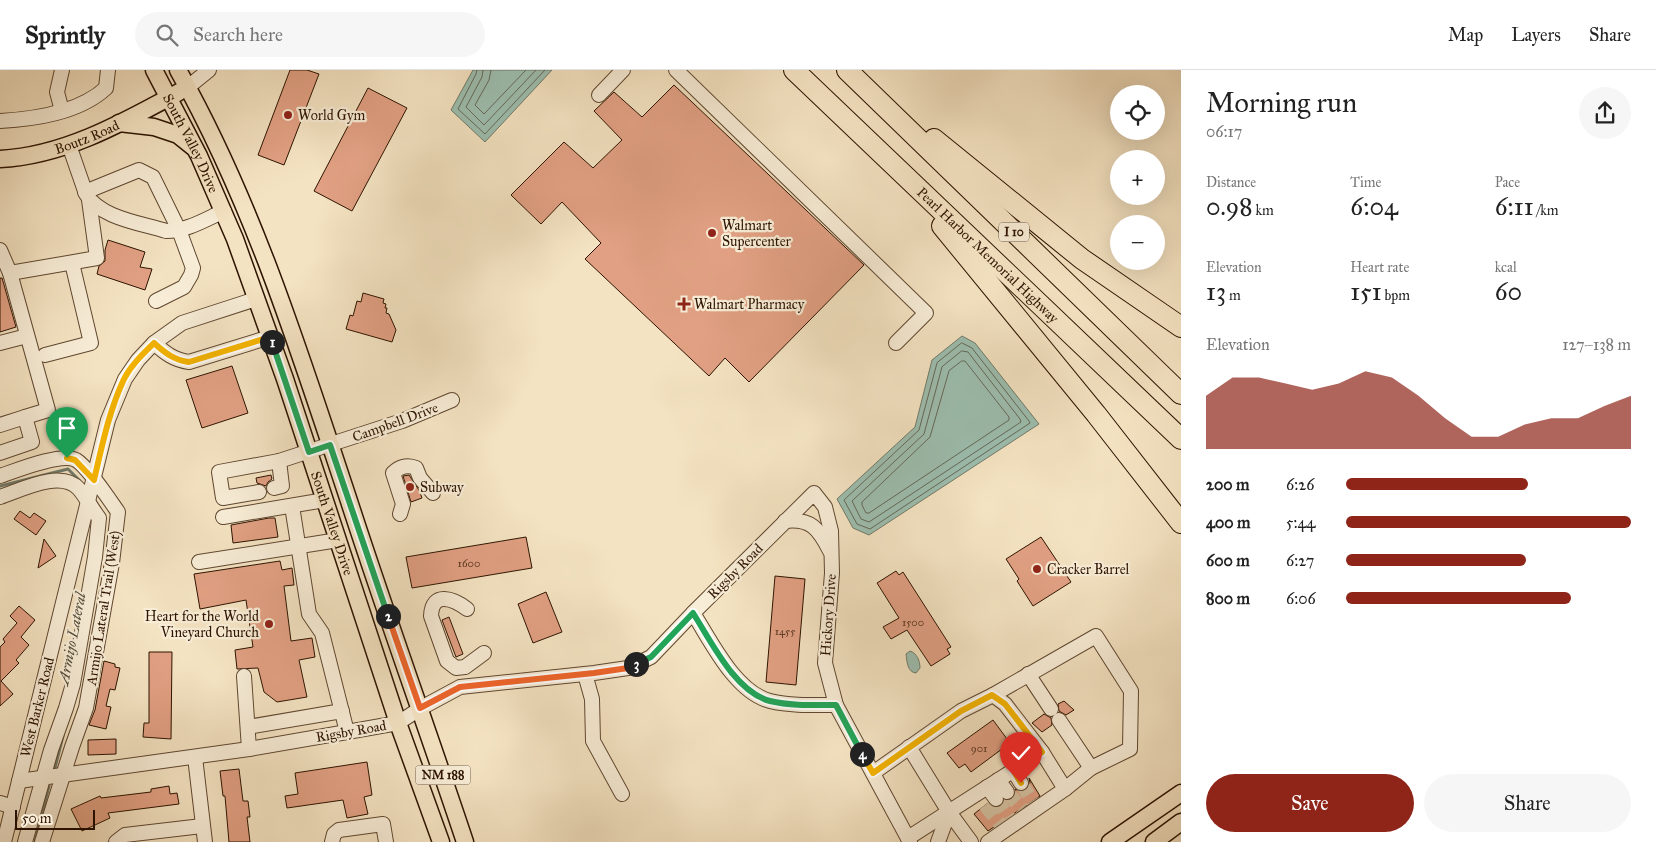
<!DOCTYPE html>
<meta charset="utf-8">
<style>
:root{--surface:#fff;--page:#f6f6f6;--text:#222;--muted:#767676;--line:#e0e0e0;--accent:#8f2418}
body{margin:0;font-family:"IM FELL Great Primer",serif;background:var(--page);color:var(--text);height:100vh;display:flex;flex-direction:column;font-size:19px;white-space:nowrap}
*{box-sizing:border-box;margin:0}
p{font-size:16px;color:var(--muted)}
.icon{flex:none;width:28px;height:28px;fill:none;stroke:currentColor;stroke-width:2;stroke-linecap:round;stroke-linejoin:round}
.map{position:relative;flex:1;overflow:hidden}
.side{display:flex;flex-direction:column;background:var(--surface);width:475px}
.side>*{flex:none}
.tools{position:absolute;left:1110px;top:15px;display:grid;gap:10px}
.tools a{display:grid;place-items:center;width:55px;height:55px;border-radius:50%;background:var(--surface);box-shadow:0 5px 20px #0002;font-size:25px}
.scale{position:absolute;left:15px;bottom:12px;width:80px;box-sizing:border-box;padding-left:5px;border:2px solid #2d1300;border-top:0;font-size:14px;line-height:18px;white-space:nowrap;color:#2d1300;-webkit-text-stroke:4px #f8edd7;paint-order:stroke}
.pin{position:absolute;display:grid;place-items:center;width:42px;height:42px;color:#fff;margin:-51px -21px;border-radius:50% 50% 50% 0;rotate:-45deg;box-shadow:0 0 5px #0007}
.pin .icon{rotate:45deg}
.km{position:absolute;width:25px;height:25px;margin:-12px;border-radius:50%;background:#222;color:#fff;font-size:14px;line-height:25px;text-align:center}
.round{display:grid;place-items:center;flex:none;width:52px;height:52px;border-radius:26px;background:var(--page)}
.head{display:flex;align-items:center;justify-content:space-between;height:85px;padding:0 25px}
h1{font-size:28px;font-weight:600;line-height:38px}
.stats{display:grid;grid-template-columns:repeat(3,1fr);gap:8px;height:85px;padding:5px 25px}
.stats div{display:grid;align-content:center}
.stats b{font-size:25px;font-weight:600}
.stats small{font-size:14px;font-weight:400}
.stats p{font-size:14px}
.chart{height:140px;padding:10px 25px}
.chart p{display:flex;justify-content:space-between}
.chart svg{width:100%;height:90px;margin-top:5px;fill:var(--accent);opacity:.7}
.action{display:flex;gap:10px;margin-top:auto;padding:10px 25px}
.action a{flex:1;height:58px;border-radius:30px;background:var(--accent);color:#fff;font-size:20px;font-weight:600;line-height:58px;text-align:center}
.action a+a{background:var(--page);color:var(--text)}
ul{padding:0 25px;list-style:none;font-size:16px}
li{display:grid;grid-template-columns:80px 60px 1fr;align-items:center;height:38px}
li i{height:12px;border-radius:6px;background:var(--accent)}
header{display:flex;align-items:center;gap:30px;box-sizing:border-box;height:70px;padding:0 25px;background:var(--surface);border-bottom:1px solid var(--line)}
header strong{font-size:24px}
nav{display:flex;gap:28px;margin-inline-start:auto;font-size:18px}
.search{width:350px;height:45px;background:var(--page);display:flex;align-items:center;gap:12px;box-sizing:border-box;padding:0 18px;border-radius:28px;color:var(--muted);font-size:19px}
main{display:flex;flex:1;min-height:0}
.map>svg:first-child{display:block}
</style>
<header>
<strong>Sprintly</strong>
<div class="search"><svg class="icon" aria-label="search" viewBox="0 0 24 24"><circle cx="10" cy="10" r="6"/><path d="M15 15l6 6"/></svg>Search here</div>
<nav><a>Map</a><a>Layers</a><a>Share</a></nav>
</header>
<main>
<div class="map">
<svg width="1181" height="772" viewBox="0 0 1181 772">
<rect width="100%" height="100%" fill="#f4e3c2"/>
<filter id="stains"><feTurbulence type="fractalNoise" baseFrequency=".004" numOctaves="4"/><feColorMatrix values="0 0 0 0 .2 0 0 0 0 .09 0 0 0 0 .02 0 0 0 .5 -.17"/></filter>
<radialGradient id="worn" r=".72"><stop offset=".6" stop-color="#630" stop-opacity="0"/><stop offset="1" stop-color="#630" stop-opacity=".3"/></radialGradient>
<g fill="#9cbeaf" stroke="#707a69">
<path d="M473,0h79l-67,72 -34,-32z"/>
<path d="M962,266l13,7 64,81 -170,111 -16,-7 -16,-29 78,-72 17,-67z"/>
<path d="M910,581c7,2 10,10 10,17l-4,5c-9,-1 -9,-12 -10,-19z"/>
</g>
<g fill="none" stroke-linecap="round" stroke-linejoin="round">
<g stroke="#646858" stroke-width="1">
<path d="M477,0l-1,4 -18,35 27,25 60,-64"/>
<path d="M483,0l-1,7 -16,30 18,18 52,-55"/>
<path d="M491,0l-2,10 -14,25 9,9 42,-44"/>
<path d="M962,273l10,5 57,73 1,2 -160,106 -13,-5 -13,-24 75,-70 18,-67z"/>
<path d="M962,281l6,1 52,67 1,3 -152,100 -8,-3 -9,-18 72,-67 18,-67z"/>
<path d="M962,291h3l44,56v3l-140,93h-3l-4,-8v-3l68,-65 19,-66z"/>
</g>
<g stroke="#707a69" stroke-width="3">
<path d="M0,416l68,-17 11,11"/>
<path d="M54,702l9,-36"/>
<path d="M35,772l14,-56"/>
</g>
</g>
<g fill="#e1a083" stroke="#2d1300">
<path d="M290,0h17l12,4 -35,91 -26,-10z"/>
<path d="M674,15l190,180 -115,117 -24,-24 -16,18 -124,-117 16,-16 -39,-41 -21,22 -30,-29 53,-53 29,26 29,-28 -28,-29 20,-19 28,25z"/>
<path d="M368,18l39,20 -55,103 -38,-20z"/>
<path d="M108,170l37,12 -5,15 12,2 -7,21 -48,-16 2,-8 6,-5v-11z"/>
<path d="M0,208h2l14,49 -16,5z"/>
<path d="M363,223l21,6 -1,4 3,1 -1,4h2l-1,5 3,1 7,16 -4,12 -46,-13 4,-14 3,1 4,-15 4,1z"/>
<path d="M232,296l16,47 -46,15 -16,-48z"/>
<path d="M271,405l1,4 -4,3 -2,4 -9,-3 -1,-5z"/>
<path d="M409,405l10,15 3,8 -11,4 -8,-26z"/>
<path d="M20,441l10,7 4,-5 12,8 -10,14 -22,-16z"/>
<path d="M269,448h6l3,19 -45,6 -2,-18z"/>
<path d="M526,467l6,31 -120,20 -6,-31z"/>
<path d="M1041,467l30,45 -38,24 -16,-25 2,-2 -13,-20z"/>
<path d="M44,469l12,17 -18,12z"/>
<path d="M280,491l2,9 10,-2 2,17 -10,1 7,55 21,-3 3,19 -16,3 8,37 -30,5 -13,-10 -6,-24 -21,1 -2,-19 18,-3 -7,-47 -46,9 -6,-35z"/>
<path d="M896,501l3,4 4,-3 48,75 -4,2 3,5 -19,12 -24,-36 -16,9 -8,-12 16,-9 -22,-35z"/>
<path d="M775,506l30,3 -9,106 -30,-3z"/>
<path d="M546,522l16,40 -29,11 -15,-39z"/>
<path d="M19,536l16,14 -14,17 8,8 -13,15 3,3 -18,18 12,13 -13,12v-59l5,-5 -2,-3 14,-16 -7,-7z"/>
<path d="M449,547l14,37 -7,3 -14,-37z"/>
<path d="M149,582h23l-1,87 -28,-2 1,-14h5z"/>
<path d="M104,591l11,3v3l5,1 -5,22 -5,-1 -4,17 5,1 -5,22 -17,-4 6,-15z"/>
<path d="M1064,631l10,9 -8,5 -7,-4 -1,-7z"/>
<path d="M1044,644l7,4 1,7 -10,7 -10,-9z"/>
<path d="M993,650l17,23 -39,29 -6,-8 -6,4 -12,-15z"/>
<path d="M116,669v15l-28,1v-15z"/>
<path d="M367,692l5,33 -8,2 4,17 -21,4 -4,-18 -56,8 -2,-12 13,-2 -3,-21z"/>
<path d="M239,699l4,32h5l2,16h-3l3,25h-21l-4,-46h-2l-3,-25z"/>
<path d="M1029,708l11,18 -52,35 -14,-17 14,-11 5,4 8,-1 3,-6 9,-1 2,-4v-6l6,3 5,-2 4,-7z"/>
<path d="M169,716l1,8 7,-1 2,11 -71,9 2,5 -28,13 -11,-22 29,-13 1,2 50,-6v-3z"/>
</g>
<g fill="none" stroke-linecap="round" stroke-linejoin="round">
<g stroke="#d6c4a5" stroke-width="14" stroke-dasharray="14 7" stroke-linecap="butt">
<path d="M1021,713l12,19"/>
<path d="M1007,722l15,17"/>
<path d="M996,729l13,19"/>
<path d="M985,735l15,19"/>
</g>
<defs>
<g id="minor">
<path d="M676,0l250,243 -30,30"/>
<path d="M188,17l21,-17"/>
<path d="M599,25l24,-25"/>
<path d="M62,41l-5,-19 5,-22"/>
<path d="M0,51c35,-2 79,-8 106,-33l2,-18"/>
<path d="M69,75l17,49c14,24 55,29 80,37 21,0 38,-11 58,-20"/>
<path d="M85,122l54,-22 14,7 26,53 14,38 -2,7 -7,12 -28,14"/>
<path d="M0,180l10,23 87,-15 -8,-58"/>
<path d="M10,203l38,137 -23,7"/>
<path d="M0,273l27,-7"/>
<path d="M154,273c11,10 20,17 35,19l81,-25"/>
<path d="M45,285l46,-12 -19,-80"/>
<path d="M0,355l25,-8 7,25 -32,11"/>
<path d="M0,406c15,-5 61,-24 76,-16 12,7 33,39 42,52l-6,51 -26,145 -14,39 -30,95"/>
<path d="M274,418l8,-2 -3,-25"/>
<path d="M259,422l-36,6 -4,-26 60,-11 123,-40 50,-21"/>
<path d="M0,427c21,-7 61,-28 79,-8 7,8 13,20 20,29l-4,39 -22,127 -7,24 -15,42 -26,92"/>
<path d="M292,436l17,108 13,19 25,99"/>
<path d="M400,444l3,-10 -10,-31c6,-6 14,-9 23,-5l4,10 13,15"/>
<path d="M223,447l102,-17"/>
<path d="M785,451c26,-3 34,8 45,30"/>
<path d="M199,492l139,-22"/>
<path d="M467,539c-13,-10 -35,-19 -36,7l16,45 9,7 9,-1 19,-14"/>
<path d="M693,543c18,28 42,79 77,88 21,5 44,4 66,4"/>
<path d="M585,604l7,25 1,42 29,53"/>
<path d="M1028,604l23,35"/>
<path d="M244,606l5,73"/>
<path d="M993,625l103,-59 35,55 -1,58 -39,19 -26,21"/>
<path d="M1059,650l32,48"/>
<path d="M248,657l94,-16"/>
<path d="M909,677l40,65 22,30"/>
<path d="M195,687l10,85"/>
<path d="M1013,700l8,13"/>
<path d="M873,703l88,-62 32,-16 12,9 37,48 -134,86"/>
<path d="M998,710l9,12"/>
<path d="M19,711l230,-32 98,-17 51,-9 23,-15 39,-21 134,-14 34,-5 23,-11 42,-44 121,-120 11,14 6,24 1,42 -7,90 11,42 74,137"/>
<path d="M987,717l9,12"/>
<path d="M0,733l13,4"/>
<path d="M4,772l104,-422 17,-41 13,-19 16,-17 28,-20 74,-24"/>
<path d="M116,772l9,-7 77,-9"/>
<path d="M332,772l2,-8 5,-4 44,-6 3,18"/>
<path d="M938,772l11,-30"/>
<path d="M988,772l77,-53 -23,-37"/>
</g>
<g id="major">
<path id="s1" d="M154,0l45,86 36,83 50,140 113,344 43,119"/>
<path d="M178,0c76,135 122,284 171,431 37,114 78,227 116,341"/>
<path d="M119,53l35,4 24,8 15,12"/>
<path id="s2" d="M0,89c64,-3 124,-37 179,-67"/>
<path d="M1110,772l71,-49"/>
<path d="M1154,772l27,-20"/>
</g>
<g id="highway">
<path id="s3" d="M794,0l387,369"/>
<path d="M847,0l334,324"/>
<path d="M934,69l148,120 99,68"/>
<path d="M942,156l154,188 85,109"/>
</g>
</defs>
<use href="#minor" stroke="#5f4730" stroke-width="16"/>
<use href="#major" stroke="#2d1300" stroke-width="19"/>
<use href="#highway" stroke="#2d1300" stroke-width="22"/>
<use href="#minor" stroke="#f8edd7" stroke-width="14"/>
<use href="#major" stroke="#f4e3c2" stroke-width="16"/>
<use href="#highway" stroke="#f4e3c2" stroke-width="20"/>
</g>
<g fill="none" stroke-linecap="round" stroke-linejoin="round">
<defs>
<path id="split-1" d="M67,388l8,2 19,20c8,-34 15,-69 30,-101 7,-14 19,-25 30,-36 11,10 20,17 35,19l81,-25 2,5"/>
<path id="split-2" d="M272,272l37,110 21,-7 58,171"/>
<path id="split-3" d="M388,546l32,92 40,-21 134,-14 34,-5 8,-4"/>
<path id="split-4" d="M636,594l15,-7 42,-44c18,28 42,79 77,88 21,5 44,4 66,4l26,49"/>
<path id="split-5" d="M862,684l11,19 88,-62 31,-16 13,9 37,48 -29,18 8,13"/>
</defs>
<use href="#split-1" stroke="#fff" stroke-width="10"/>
<use href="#split-2" stroke="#fff" stroke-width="10"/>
<use href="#split-3" stroke="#fff" stroke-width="10"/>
<use href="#split-4" stroke="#fff" stroke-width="10"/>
<use href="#split-5" stroke="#fff" stroke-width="10"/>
<use href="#split-1" stroke="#f5b400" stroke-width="6"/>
<use href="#split-2" stroke="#22a559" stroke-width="6"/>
<use href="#split-3" stroke="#f0652b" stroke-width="6"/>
<use href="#split-4" stroke="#22a559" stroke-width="6"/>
<use href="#split-5" stroke="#f5b400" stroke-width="6"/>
</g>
<g fill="#8f2418" stroke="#f8edd7" stroke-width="2">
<circle cx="288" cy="45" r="5"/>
<circle cx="712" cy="163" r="5"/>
<path d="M681.5 226.5h5v5h5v5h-5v5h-5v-5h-5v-5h5z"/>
<circle cx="410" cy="417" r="5"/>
<circle cx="1037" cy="499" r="5"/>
<circle cx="269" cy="554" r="5"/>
</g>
<g text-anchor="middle" stroke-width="4.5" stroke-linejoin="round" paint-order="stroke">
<g font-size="11" fill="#5a3621">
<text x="469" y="497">1600</text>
<text x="913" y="556">1500</text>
<text x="785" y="565">1455</text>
<text x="979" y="682">901</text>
</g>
<g fill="#f8edd7" stroke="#6a5440" stroke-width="1">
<rect x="999" y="152.5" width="30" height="19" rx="4"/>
<rect x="415.5" y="695.5" width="55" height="19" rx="4"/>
</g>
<g font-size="12" font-weight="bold" fill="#2d1300">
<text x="1014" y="166">I 10</text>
<text x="443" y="709">NM 188</text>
</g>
<g font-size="14" fill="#2d1300" stroke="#f8edd7" text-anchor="start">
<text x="298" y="50">World Gym</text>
<text x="722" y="160">Walmart<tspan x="722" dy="16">Supercenter</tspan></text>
<text x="694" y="239">Walmart Pharmacy</text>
<text x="420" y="422">Subway</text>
<text x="1047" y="504">Cracker Barrel</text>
<text x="259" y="551" text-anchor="end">Heart for the World<tspan x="259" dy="16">Vineyard Church</tspan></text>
</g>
<g font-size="14" fill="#2d1300" stroke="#f8edd7">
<text dy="5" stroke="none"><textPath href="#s2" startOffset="90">Boutz Road</textPath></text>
<text dy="5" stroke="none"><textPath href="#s1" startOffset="82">South Valley Drive</textPath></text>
<text dy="5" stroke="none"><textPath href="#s3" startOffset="268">Pearl Harbor Memorial Highway</textPath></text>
<text transform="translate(395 352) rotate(-20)" y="5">Campbell Drive</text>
<text dy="5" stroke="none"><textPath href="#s1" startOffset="488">South Valley Drive</textPath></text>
<text transform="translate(735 501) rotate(-45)" y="5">Rigsby Road</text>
<text transform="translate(103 538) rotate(-81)" y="5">Armijo Lateral Trail (West)</text>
<text transform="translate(828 545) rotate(-86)" y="5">Hickory Drive</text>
<text transform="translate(37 637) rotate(-76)" y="5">West Barker Road</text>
<text transform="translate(351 661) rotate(-10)" y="5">Rigsby Road</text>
</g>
<g font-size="15" font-style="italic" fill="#544f3d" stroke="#f8edd7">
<text transform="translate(72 569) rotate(-79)" y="5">Armijo Lateral</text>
</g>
</g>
<rect width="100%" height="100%" filter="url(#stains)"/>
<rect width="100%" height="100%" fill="url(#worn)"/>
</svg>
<div class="tools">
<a><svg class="icon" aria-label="locate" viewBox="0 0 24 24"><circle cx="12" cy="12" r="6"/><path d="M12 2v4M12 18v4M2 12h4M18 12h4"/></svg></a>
<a>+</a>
<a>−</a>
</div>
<div class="scale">50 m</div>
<div class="pin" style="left:67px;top:388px;background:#1e9e55"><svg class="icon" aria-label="arrive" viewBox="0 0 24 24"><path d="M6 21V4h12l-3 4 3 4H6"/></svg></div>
<div class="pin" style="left:1021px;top:713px;background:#d93025"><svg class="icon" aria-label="check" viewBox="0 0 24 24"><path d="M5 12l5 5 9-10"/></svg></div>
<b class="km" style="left:272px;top:272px">1</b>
<b class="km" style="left:388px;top:546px">2</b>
<b class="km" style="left:636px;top:594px">3</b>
<b class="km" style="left:862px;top:684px">4</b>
</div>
<section class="side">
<div class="head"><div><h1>Morning run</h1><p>06:17</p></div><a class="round"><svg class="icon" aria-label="share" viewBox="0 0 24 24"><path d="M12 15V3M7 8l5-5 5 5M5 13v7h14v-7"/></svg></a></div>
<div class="stats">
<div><p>Distance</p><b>0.98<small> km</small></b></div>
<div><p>Time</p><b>6:04</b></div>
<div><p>Pace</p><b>6:11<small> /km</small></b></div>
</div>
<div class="stats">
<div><p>Elevation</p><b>13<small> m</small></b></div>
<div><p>Heart rate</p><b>151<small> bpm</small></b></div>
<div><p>kcal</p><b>60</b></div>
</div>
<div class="chart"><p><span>Elevation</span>127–138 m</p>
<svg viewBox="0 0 160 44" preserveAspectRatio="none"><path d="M0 44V18L10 9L20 9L30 12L40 15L50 12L60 6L70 9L80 18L90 29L100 38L110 38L120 32L130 29L140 29L150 23L160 18V44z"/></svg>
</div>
<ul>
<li><b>200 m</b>6:26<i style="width:64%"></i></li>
<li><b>400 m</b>5:44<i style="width:100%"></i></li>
<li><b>600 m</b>6:27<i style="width:63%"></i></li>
<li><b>800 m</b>6:06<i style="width:79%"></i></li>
</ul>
<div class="action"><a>Save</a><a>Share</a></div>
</section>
</main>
